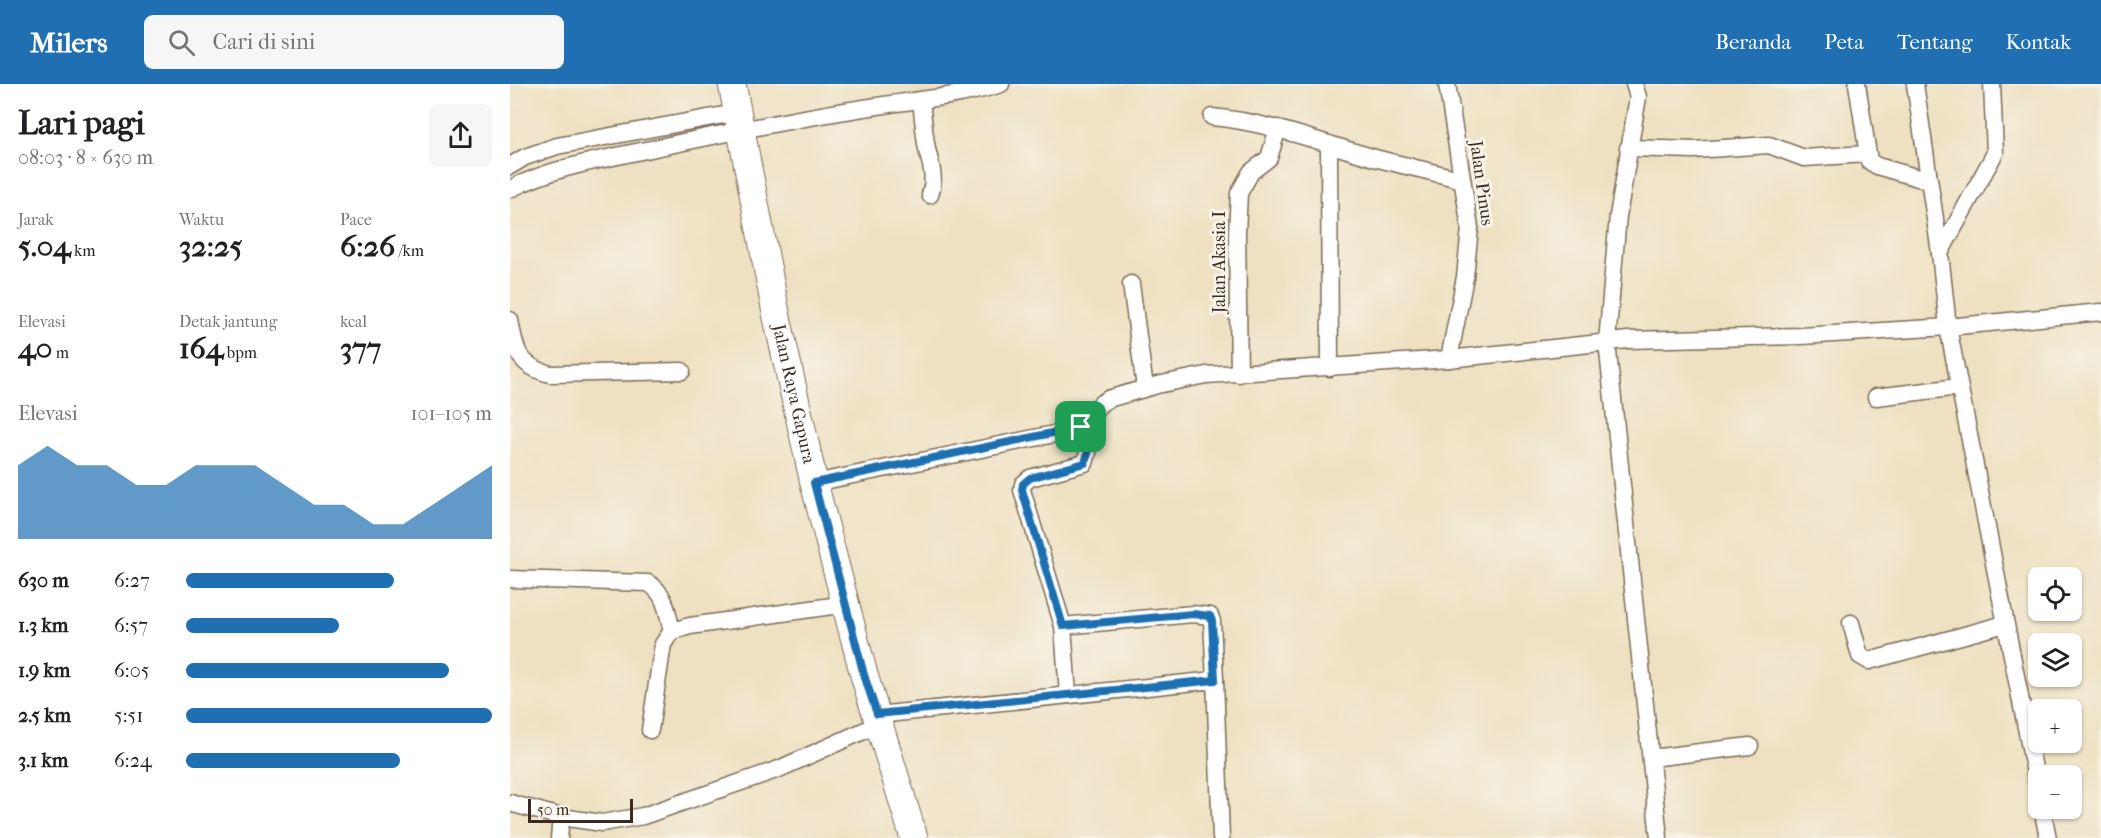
<!DOCTYPE html>
<html lang="id">
<meta charset="utf-8">
<style>
:root{--surface:#fff;--page:#f6f6f6;--text:#202124;--muted:#757577;--accent:#1f6fb2}
body{margin:0;font-family:"IM FELL French Canon",serif;background:var(--page);color:var(--text);height:100vh;display:flex;flex-direction:column;font-size:22px;white-space:nowrap}
*{box-sizing:border-box;margin:0}
p{font-size:20px;color:var(--muted)}
.icon{flex:none;width:33px;height:33px;fill:none;stroke:currentColor;stroke-width:2;stroke-linecap:round;stroke-linejoin:round}
.map{position:relative;flex:1;overflow:hidden}
.panel{display:flex;flex-direction:column;background:var(--surface);width:510px}
.panel>*{flex:none}
.tools{position:absolute;left:1518px;top:483px;display:grid;gap:12px}
.tools a{display:grid;place-items:center;width:54px;height:54px;border-radius:9px;background:var(--surface);box-shadow:0 2px 4px #0004;font-size:30px}
.scale{position:absolute;left:18px;bottom:15px;width:105px;box-sizing:border-box;padding-left:6px;border:3px solid #3b2a1e;border-top:0;font-size:16px;line-height:21px;white-space:nowrap;color:#3b2a1e;-webkit-text-stroke:4px #f7f3e8;paint-order:stroke}
.pin{position:absolute;display:grid;place-items:center;width:51px;height:51px;color:#fff;margin:-26px;border-radius:12px;box-shadow:0 3px 9px #0006}
.round{display:grid;place-items:center;flex:none;width:63px;height:63px;border-radius:9px;background:var(--page)}
.summary{display:flex;align-items:center;justify-content:space-between;height:102px;padding:0 18px}
h1{font-size:33px;font-weight:800;line-height:45px}
.stats{display:grid;grid-template-columns:repeat(3,1fr);gap:9px;height:102px;padding:6px 18px}
.stats div{display:grid;align-content:center}
.stats b{font-size:30px;font-weight:800}
.stats small{font-size:16px;font-weight:400}
.stats p{font-size:16px}
.chart{height:168px;padding:12px 18px}
.chart p{display:flex;justify-content:space-between}
.chart svg{width:100%;height:108px;margin-top:6px;fill:var(--accent);opacity:.7}
ul{padding:0 18px;list-style:none;font-size:20px}
li{display:grid;grid-template-columns:96px 72px 1fr;align-items:center;height:45px}
li i{height:15px;border-radius:8px;background:var(--accent)}
header{display:flex;align-items:center;gap:36px;box-sizing:border-box;height:84px;padding:0 30px;background:var(--accent);color:#fff}
header strong{font-size:28px}
nav{display:flex;gap:33px;margin-inline-start:auto;font-size:21px}
.search{width:420px;height:54px;background:var(--page);display:flex;align-items:center;gap:15px;box-sizing:border-box;padding:0 21px;border-radius:9px;color:var(--muted);font-size:22px}
main{display:flex;flex:1;min-height:0}
.map>svg:first-child{display:block}
</style>
<header>
<strong>Milers</strong>
<div class="search"><svg class="icon" aria-label="search" viewBox="0 0 24 24"><circle cx="10" cy="10" r="6"/><path d="M15 15l6 6"/></svg>Cari di sini</div>
<nav><a>Beranda</a><a>Peta</a><a>Tentang</a><a>Kontak</a></nav>
</header>
<main>
<section class="panel">
<div class="summary"><div><h1>Lari pagi</h1><p>08:03 · 8 × 630 m</p></div><a class="round"><svg class="icon" aria-label="share" viewBox="0 0 24 24"><path d="M12 15V3M7 8l5-5 5 5M5 13v7h14v-7"/></svg></a></div>
<div class="stats">
<div><p>Jarak</p><b>5.04<small> km</small></b></div>
<div><p>Waktu</p><b>32:25</b></div>
<div><p>Pace</p><b>6:26<small> /km</small></b></div>
</div>
<div class="stats">
<div><p>Elevasi</p><b>40<small> m</small></b></div>
<div><p>Detak jantung</p><b>164<small> bpm</small></b></div>
<div><p>kcal</p><b>377</b></div>
</div>
<div class="chart"><p><span>Elevasi</span>101–105 m</p>
<svg viewBox="0 0 160 44" preserveAspectRatio="none"><path d="M0 44V14L10 6L20 14L30 14L40 22L50 22L60 14L70 14L80 14L90 22L100 30L110 30L120 38L130 38L140 30L150 22L160 14V44z"/></svg>
</div>
<ul>
<li><b>630 m</b>6:27<i style="width:68%"></i></li>
<li><b>1.3 km</b>6:57<i style="width:50%"></i></li>
<li><b>1.9 km</b>6:05<i style="width:86%"></i></li>
<li><b>2.5 km</b>5:51<i style="width:100%"></i></li>
<li><b>3.1 km</b>6:24<i style="width:70%"></i></li>
</ul>
</section>
<div class="map">
<svg width="1591" height="754" viewBox="0 0 1591 754">
<rect width="100%" height="100%" fill="#f7f3e8"/>
<filter id="ink" filterUnits="userSpaceOnUse"><feTurbulence type="fractalNoise" baseFrequency=".0167" numOctaves="2"/><feDisplacementMap in="SourceGraphic" scale="12" xChannelSelector="R" yChannelSelector="G"/><feConvolveMatrix kernelMatrix="1 2 1 2 8 2 1 2 1" color-interpolation-filters="sRGB"/></filter>
<filter id="wash" filterUnits="userSpaceOnUse"><feTurbulence type="fractalNoise" baseFrequency=".008" numOctaves="4" result="noise"/><feDisplacementMap in="SourceGraphic" scale="24" xChannelSelector="R" yChannelSelector="G"/><feGaussianBlur stdDeviation="1.35" result="paint"/><feColorMatrix in="noise" values="0 0 0 0 0 0 0 0 0 0 0 0 0 0 0 0 0 1.4 0 .05"/><feComposite in="paint" operator="in"/></filter>
<g filter="url(#wash)">
<rect width="100%" height="100%" fill="#eee0c0"/>
</g>
<g filter="url(#ink)">
<g fill="none" stroke-linecap="round" stroke-linejoin="round">
<defs>
<g id="street">
<path d="M937,0l23,144 -5,49 -16,82"/>
<path d="M1124,0l4,13 -20,119 -11,126 52,496"/>
<path d="M1347,0l12,77 8,5 52,15"/>
<path d="M1405,0l25,169 8,74 90,462"/>
<path d="M411,17c2,16 3,32 6,48 4,17 9,29 3,46"/>
<path d="M702,33c55,5 104,24 156,39 31,9 63,15 94,24"/>
<path d="M819,60l1,224"/>
<path d="M1118,64l66,2 75,-5 35,13 62,-4"/>
<path d="M0,82l15,-9 32,-11 183,-34"/>
<path d="M0,105c46,-23 95,-30 145,-41 76,-16 152,-32 229,-43 39,-6 79,-9 117,-21"/>
<path d="M1430,169l55,-100 -3,-69"/>
<path d="M621,200l14,104"/>
<path d="M0,236c5,30 8,46 40,54l132,-3"/>
<path d="M729,290l-2,-141 2,-40 12,-21 18,-14 9,-30"/>
<path d="M1366,313l83,-10"/>
<path d="M571,343l7,26 -3,10 -55,15 -7,6 -1,6 41,136 130,-12 17,2 2,5 3,59"/>
<path d="M304,399l260,-53 12,-6 14,-20 8,-5 49,-14 49,-10 243,-16 179,-19 173,-4 147,-9 153,-15"/>
<path d="M0,495l138,4c18,10 19,29 24,48"/>
<path d="M1341,539l9,33 9,5 136,-37"/>
<path d="M553,542l5,69"/>
<path d="M367,631l338,-35 6,158"/>
<path d="M140,646l13,-86 9,-13 18,-5 156,-22"/>
<path d="M1141,674l99,-12"/>
<path d="M0,719l51,14 41,6 41,-7 136,-47 100,-45"/>
<path d="M1532,724l6,30"/>
<path d="M49,754l2,-21"/>
</g>
<g id="primary">
<path id="s1" d="M222,0l44,229 38,170 50,192 50,163"/>
</g>
</defs>
<use href="#street" stroke="#7a6a57" stroke-width="19"/>
<use href="#primary" stroke="#7a6a57" stroke-width="29"/>
<use href="#street" stroke="#fff" stroke-width="16"/>
<use href="#primary" stroke="#fff" stroke-width="27"/>
</g>
</g>
<g fill="none" stroke-linecap="round" stroke-linejoin="round" filter="url(#ink)">
<defs>
<path id="route" d="M571,343l7,26 -3,10 -55,15 -7,6 -1,6 41,136 130,-12 17,2 2,5 3,59 -338,34 -13,-39 -50,-192z"/>
</defs>
<use href="#route" stroke="#fff" stroke-width="12"/>
<use href="#route" stroke="#1f6fb2" stroke-width="8"/>
</g>
<g text-anchor="middle" stroke-width="6" stroke-linejoin="round" paint-order="stroke">
<g font-size="18" fill="#3b2a1e" stroke="#f7f3e8">
<text transform="translate(972 99) rotate(82)" y="6">Jalan Pinus</text>
<text transform="translate(709 178) rotate(-90)" y="6">Jalan Akasia I</text>
<text dy="6" stroke="none"><textPath href="#s1" startOffset="316">Jalan Raya Gapura</textPath></text>
</g>
</g>
</svg>
<div class="tools">
<a><svg class="icon" aria-label="locate" viewBox="0 0 24 24"><circle cx="12" cy="12" r="6"/><path d="M12 2v4M12 18v4M2 12h4M18 12h4"/></svg></a>
<a><svg class="icon" aria-label="layers" viewBox="0 0 24 24"><path d="M12 4l9 5-9 5-9-5zM3 14l9 5 9-5"/></svg></a>
<a>+</a>
<a>−</a>
</div>
<div class="scale">50 m</div>
<div class="pin" style="left:571px;top:343px;background:#1e9e55"><svg class="icon" aria-label="arrive" viewBox="0 0 24 24"><path d="M6 21V4h12l-3 4 3 4H6"/></svg></div>
</div>
</main>
